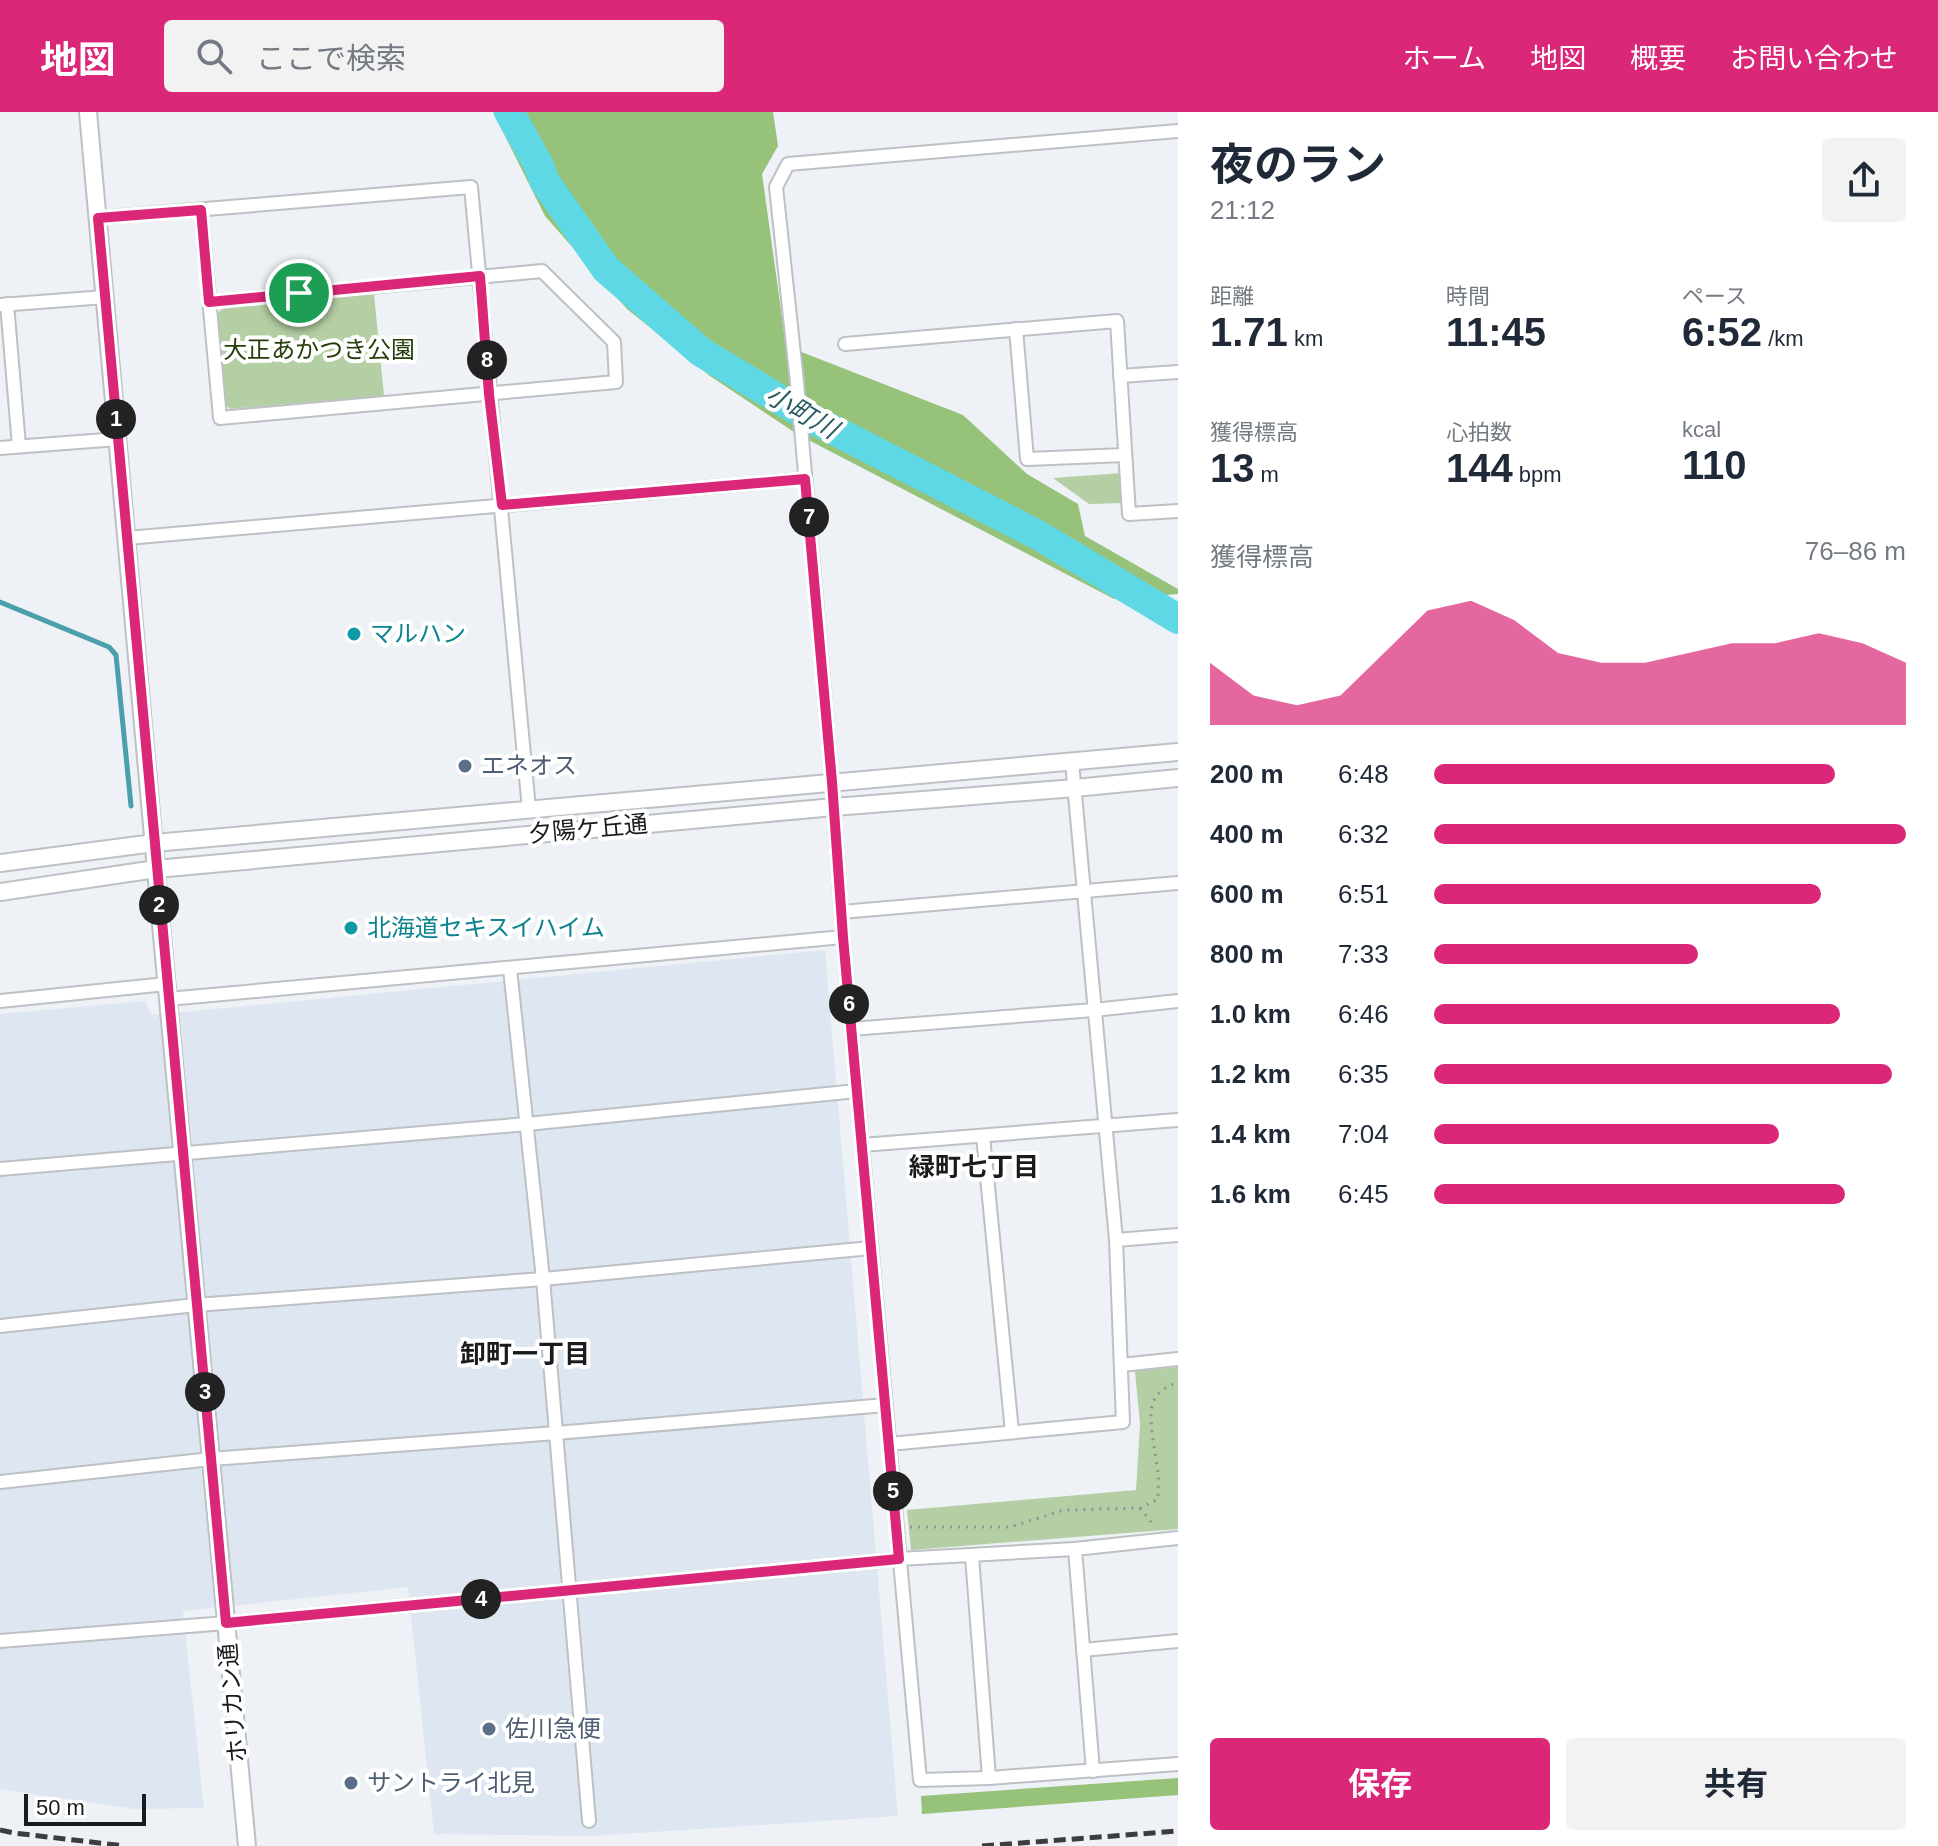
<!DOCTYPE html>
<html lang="ja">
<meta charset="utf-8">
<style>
:root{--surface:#fff;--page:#f2f2f3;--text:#1f2937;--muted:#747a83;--accent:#db2777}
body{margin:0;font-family:Arial,"Noto Sans JP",sans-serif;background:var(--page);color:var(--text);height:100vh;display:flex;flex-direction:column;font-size:30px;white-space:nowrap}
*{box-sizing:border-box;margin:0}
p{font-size:26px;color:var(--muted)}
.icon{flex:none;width:44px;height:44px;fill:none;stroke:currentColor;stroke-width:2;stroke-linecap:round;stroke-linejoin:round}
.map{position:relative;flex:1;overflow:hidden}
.panel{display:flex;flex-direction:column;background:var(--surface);width:760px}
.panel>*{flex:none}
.scale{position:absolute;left:24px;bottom:20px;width:122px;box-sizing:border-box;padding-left:8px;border:4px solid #1a1b1d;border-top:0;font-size:22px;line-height:28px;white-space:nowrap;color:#1a1b1d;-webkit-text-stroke:6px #fff;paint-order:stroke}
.pin{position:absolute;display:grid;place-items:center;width:68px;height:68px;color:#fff;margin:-34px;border:4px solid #fff;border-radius:50%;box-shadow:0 2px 8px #0007}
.km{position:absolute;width:40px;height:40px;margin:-20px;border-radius:50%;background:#222;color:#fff;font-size:22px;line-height:40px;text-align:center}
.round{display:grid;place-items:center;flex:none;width:84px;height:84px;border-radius:8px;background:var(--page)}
.overview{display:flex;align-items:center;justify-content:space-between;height:136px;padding:0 32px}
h1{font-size:44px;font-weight:700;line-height:60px}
.figures{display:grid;grid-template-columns:repeat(3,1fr);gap:12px;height:136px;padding:8px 32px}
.figures div{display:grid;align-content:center}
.figures b{font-size:40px;font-weight:700}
.figures small{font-size:22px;font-weight:400}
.figures p{font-size:22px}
.chart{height:224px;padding:16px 32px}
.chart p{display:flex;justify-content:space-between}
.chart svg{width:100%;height:144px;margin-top:8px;fill:var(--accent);opacity:.7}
.button{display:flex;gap:16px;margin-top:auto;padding:16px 32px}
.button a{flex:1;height:92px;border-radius:8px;background:var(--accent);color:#fff;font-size:32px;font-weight:700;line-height:92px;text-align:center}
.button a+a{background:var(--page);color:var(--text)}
ul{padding:0 32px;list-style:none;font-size:26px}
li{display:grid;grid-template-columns:128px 96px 1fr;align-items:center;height:60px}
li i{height:20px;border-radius:10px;background:var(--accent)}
header{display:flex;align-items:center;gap:48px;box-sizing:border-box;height:112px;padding:0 40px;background:var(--accent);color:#fff}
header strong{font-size:38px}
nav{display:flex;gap:44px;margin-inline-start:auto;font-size:28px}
.search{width:560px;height:72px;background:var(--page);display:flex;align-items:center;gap:20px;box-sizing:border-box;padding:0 28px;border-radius:8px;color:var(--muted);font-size:30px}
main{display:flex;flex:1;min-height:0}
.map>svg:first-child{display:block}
</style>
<header>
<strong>地図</strong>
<div class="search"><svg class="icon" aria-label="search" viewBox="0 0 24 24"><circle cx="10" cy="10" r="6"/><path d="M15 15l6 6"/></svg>ここで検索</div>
<nav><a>ホーム</a><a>地図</a><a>概要</a><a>お問い合わせ</a></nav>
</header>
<main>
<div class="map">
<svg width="1178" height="1734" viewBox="0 0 1178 1734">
<rect width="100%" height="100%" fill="#eef2f7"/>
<path fill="#dee6f2" d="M825,838l73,866 -306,20 -158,-2 -26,-247 -225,24 21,197 -69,1 -135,-20v-775l145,-13 7,14z"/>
<g fill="#b4cfa4">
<path d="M374,182l10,102 -154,13 -7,-6 -8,-87 8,-8z"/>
<path d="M1122,361l2,30 -35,1 -36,-26z"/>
<path d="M1178,1255v162l-267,21 -4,-40 229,-20 4,-66 -5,-53z"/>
</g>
<g fill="#96c279">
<path d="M493,0h280l5,34 -16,28 24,172 177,69 64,59 51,30 7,32 93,53v5l-64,5 -317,-165 -87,-58 -83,-67 -82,-93z"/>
<path d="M1178,1666v17l-256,19 -1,-18z"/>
</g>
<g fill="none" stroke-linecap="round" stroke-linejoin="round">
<path stroke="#4a9faa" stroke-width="5" d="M0,490l109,45 7,8 15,151"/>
<path stroke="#5fd8e6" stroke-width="30" d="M509,0l29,52 7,18 61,87 95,83 111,67 226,116 140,84"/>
<defs>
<g id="minor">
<path d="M1178,19l-390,33 -12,23 21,195 35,400 11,155 77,843 69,-2 189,-14"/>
<path d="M201,98l19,208 396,-36 -2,-40 -72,-71 -333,31"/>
<path d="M98,106l373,-31 58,622"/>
<path d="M7,192l12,142"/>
<path d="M0,193l105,-8"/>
<path d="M1016,217l11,130 98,-4"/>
<path d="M845,232l272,-23 12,193 49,-3"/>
<path d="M1120,264l58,-4"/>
<path d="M0,336l118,-9"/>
<path d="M127,426l678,-59"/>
<path d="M841,800l337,-29"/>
<path d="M510,857l33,310 46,542"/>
<path d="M168,887l675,-62"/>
<path d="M0,889l166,-17"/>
<path d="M851,917l243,-19 84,-9"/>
<path d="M983,1024l29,296"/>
<path d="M862,1033l316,-25"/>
<path d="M0,1057l527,-45 330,-33"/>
<path d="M1116,1128l62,-5"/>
<path d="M0,1214l196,-21 347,-26 328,-31"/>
<path d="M1121,1253l57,-6"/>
<path d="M889,1332l234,-22 -7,-182 -44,-478"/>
<path d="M0,1370l211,-23 345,-26 330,-28"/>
<path d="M1075,1437l18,222"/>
<path d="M972,1444l17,222"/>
<path d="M0,1529l226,-18 673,-64 176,-10 103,-11"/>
<path d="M1083,1538l95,-9"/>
</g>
<g id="tertiary">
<path d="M88,0l71,791 88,943"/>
<path d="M0,751l154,-20 1024,-91"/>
<path d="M0,780l156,-23 678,-62 241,-19 103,-10"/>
</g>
</defs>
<use href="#minor" stroke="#bdc0c5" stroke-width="16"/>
<use href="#tertiary" stroke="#bdc0c5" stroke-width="20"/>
<g stroke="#919497" stroke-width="3" stroke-dasharray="2 6" stroke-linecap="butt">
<path d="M1140,1396l15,19"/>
<path d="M910,1415h100l54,-17 76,-2 18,-9c0,-9 1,-18 0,-26 -2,-18 -11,-56 -5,-71 5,-11 15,-16 25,-20"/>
</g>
<use href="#minor" stroke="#fff" stroke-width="12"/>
<use href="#tertiary" stroke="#fff" stroke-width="16"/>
<g stroke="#3c3d40" stroke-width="5" stroke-dasharray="12 6" stroke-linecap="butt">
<path d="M0,1718l14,3 111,13"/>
<path d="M982,1734l196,-15"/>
</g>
</g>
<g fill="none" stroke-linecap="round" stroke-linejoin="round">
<defs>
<path id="route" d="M201,98l8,92 271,-26 9,118 13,111 303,-26 27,303 11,155 56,622 -673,64 -128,-1405z"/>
</defs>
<use href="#route" stroke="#fff" stroke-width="16"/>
<use href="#route" stroke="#db2777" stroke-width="10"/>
</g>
<g fill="#0f9aa8" stroke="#fff" stroke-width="3">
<circle cx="354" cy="522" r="8"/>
<circle cx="351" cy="816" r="8"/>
</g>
<g fill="#5c6f8a" stroke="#fff" stroke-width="3">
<circle cx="465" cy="654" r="8"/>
<circle cx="489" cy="1617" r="8"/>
<circle cx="351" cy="1671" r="8"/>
</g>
<g text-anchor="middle" stroke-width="8" stroke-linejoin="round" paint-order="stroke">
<g font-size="24" fill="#243f0c" stroke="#fff">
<text x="319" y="246">大正あかつき公園</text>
</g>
<g font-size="24" fill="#0d838f" stroke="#fff" text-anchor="start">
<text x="370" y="530">マルハン</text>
<text x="367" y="824">北海道セキスイハイム</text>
</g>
<g font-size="24" fill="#4e5e75" stroke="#fff" text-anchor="start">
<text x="481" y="662">エネオス</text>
<text x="505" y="1625">佐川急便</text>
<text x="367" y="1679">サントライ北見</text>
</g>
<g font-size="24" fill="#1a1b1d" stroke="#fff">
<text transform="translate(588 717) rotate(-5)" y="8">夕陽ケ丘通</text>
<text transform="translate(233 1591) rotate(-95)" y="8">ホリカン通</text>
</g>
<g font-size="26" font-style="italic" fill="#295c62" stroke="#fff">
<text transform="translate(802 300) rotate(30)" y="9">小町川</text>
</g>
<g font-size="26" font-weight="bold" fill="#1a1b1d" stroke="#fff">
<text x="974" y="1064">緑町七丁目</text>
<text x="525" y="1251">卸町一丁目</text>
</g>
</g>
</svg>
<div class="scale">50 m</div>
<div class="pin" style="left:299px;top:181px;background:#1e9e55"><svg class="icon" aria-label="arrive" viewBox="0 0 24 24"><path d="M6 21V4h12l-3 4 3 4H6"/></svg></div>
<b class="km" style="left:116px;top:307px">1</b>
<b class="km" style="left:159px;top:793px">2</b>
<b class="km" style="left:205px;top:1280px">3</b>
<b class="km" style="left:481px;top:1487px">4</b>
<b class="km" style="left:893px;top:1379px">5</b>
<b class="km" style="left:849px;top:892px">6</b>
<b class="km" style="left:809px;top:405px">7</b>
<b class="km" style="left:487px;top:248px">8</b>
</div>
<section class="panel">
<div class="overview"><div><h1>夜のラン</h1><p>21:12</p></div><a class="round"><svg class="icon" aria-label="share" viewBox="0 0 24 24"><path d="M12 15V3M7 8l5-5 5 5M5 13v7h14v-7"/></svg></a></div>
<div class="figures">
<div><p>距離</p><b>1.71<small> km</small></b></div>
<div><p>時間</p><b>11:45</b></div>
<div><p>ペース</p><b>6:52<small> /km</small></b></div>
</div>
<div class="figures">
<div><p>獲得標高</p><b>13<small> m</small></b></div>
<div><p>心拍数</p><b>144<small> bpm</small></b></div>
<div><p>kcal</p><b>110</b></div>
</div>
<div class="chart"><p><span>獲得標高</span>76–86 m</p>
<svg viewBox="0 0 160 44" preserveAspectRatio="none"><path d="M0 44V25L10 35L20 38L30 35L40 22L50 9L60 6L70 12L80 22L90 25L100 25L110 22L120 19L130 19L140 16L150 19L160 25V44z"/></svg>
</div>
<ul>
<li><b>200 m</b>6:48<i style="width:85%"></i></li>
<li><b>400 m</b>6:32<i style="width:100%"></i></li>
<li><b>600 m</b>6:51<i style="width:82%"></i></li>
<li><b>800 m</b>7:33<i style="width:56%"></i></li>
<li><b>1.0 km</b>6:46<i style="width:86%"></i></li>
<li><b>1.2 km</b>6:35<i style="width:97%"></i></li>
<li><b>1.4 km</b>7:04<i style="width:73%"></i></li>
<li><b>1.6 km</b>6:45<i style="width:87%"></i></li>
</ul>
<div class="button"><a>保存</a><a>共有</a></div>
</section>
</main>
